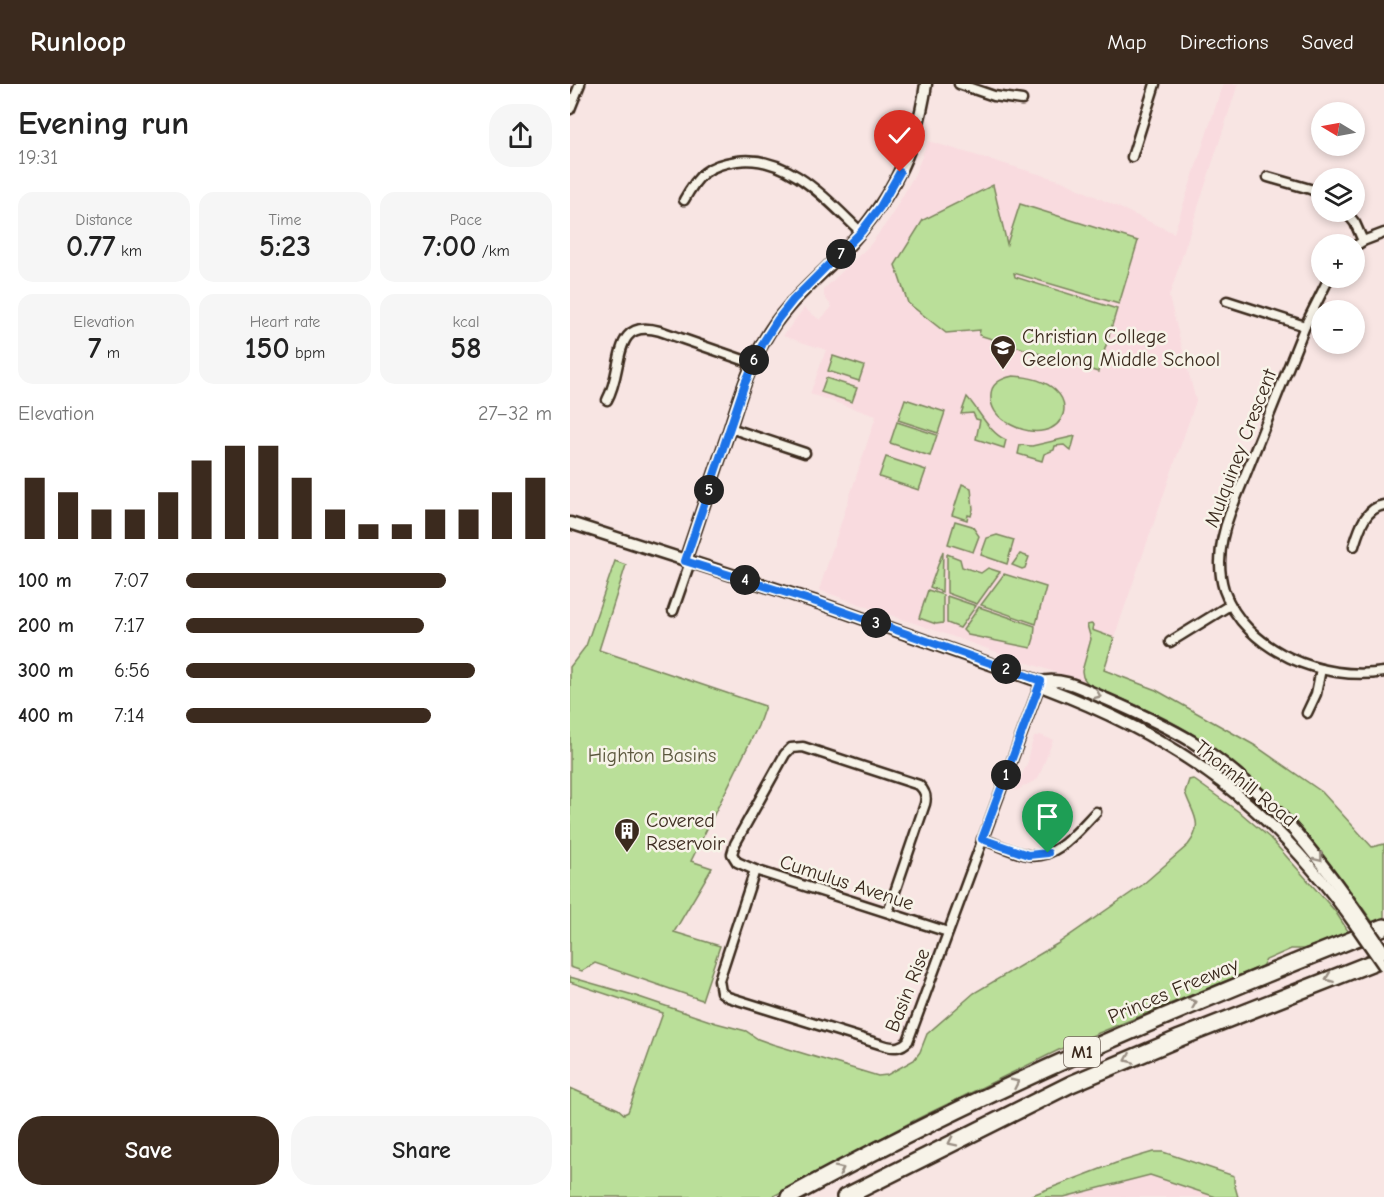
<!DOCTYPE html>
<meta charset="utf-8">
<style>
:root{--surface:#fff;--page:#f6f6f6;--text:#222;--muted:#767676;--accent:#3b2a1e}
body{margin:0;font-family:"Comic Neue",sans-serif;background:var(--page);color:var(--text);height:100vh;display:flex;flex-direction:column;font-size:22px;white-space:nowrap}
*{box-sizing:border-box;margin:0}
p{font-size:20px;color:var(--muted)}
.icon{flex:none;width:33px;height:33px;fill:none;stroke:currentColor;stroke-width:2;stroke-linecap:round;stroke-linejoin:round}
.map{position:relative;flex:1;overflow:hidden}
.panel{display:flex;flex-direction:column;background:var(--surface);width:570px}
.panel>*{flex:none}
.needle{width:39px;rotate:280deg}
.fabs{position:absolute;left:741px;top:18px;display:grid;gap:12px}
.fabs a{display:grid;place-items:center;width:54px;height:54px;border-radius:50%;background:var(--surface);box-shadow:0 3px 9px #0003;font-size:30px}
.pin{position:absolute;display:grid;place-items:center;width:51px;height:51px;color:#fff;margin:-62px -26px;border-radius:50% 50% 50% 0;rotate:-45deg;box-shadow:0 0 6px #0007}
.pin .icon{rotate:45deg}
.km{position:absolute;width:30px;height:30px;margin:-15px;border-radius:50%;background:#222;color:#fff;font-size:16px;line-height:30px;text-align:center}
.round{display:grid;place-items:center;flex:none;width:63px;height:63px;border-radius:24px;background:var(--page)}
.overview{display:flex;align-items:center;justify-content:space-between;height:102px;padding:0 18px}
h1{font-size:33px;font-weight:600;line-height:45px}
.metrics{display:grid;grid-template-columns:repeat(3,1fr);gap:9px;height:102px;padding:6px 18px}
.metrics div{display:grid;align-content:center;border-radius:15px;background:var(--page);text-align:center}
.metrics b{font-size:30px;font-weight:600}
.metrics small{font-size:16px;font-weight:400}
.metrics p{font-size:16px}
.chart{height:168px;padding:12px 18px}
.chart p{display:flex;justify-content:space-between}
.chart svg{width:100%;height:108px;margin-top:6px;stroke:var(--accent);stroke-width:6}
.cta{display:flex;gap:12px;margin-top:auto;padding:12px 18px}
.cta a{flex:1;height:69px;border-radius:24px;background:var(--accent);color:#fff;font-size:24px;font-weight:600;line-height:69px;text-align:center}
.cta a+a{background:var(--page);color:var(--text)}
ul{padding:0 18px;list-style:none;font-size:20px}
li{display:grid;grid-template-columns:96px 72px 1fr;align-items:center;height:45px}
li i{height:15px;border-radius:8px;background:var(--accent)}
header{display:flex;align-items:center;gap:36px;box-sizing:border-box;height:84px;padding:0 30px;background:var(--accent);color:#fff}
header strong{font-size:28px}
nav{display:flex;gap:33px;margin-inline-start:auto;font-size:21px}
main{display:flex;flex:1;min-height:0}
.map>svg:first-child{display:block}
</style>
<header>
<strong>Runloop</strong>
<nav><a>Map</a><a>Directions</a><a>Saved</a></nav>
</header>
<main>
<section class="panel">
<div class="overview"><div><h1>Evening run</h1><p>19:31</p></div><a class="round"><svg class="icon" aria-label="share" viewBox="0 0 24 24"><path d="M12 15V3M7 8l5-5 5 5M5 13v7h14v-7"/></svg></a></div>
<div class="metrics">
<div><p>Distance</p><b>0.77<small> km</small></b></div>
<div><p>Time</p><b>5:23</b></div>
<div><p>Pace</p><b>7:00<small> /km</small></b></div>
</div>
<div class="metrics">
<div><p>Elevation</p><b>7<small> m</small></b></div>
<div><p>Heart rate</p><b>150<small> bpm</small></b></div>
<div><p>kcal</p><b>58</b></div>
</div>
<div class="chart"><p><span>Elevation</span>27–32 m</p>
<svg viewBox="0 0 160 44" preserveAspectRatio="none"><path d="M5 44V19M15 44V25M25 44V32M35 44V32M45 44V25M55 44V12M65 44V6M75 44V6M85 44V19M95 44V32M105 44V38M115 44V38M125 44V32M135 44V32M145 44V25M155 44V19"/></svg>
</div>
<ul>
<li><b>100 m</b>7:07<i style="width:71%"></i></li>
<li><b>200 m</b>7:17<i style="width:65%"></i></li>
<li><b>300 m</b>6:56<i style="width:79%"></i></li>
<li><b>400 m</b>7:14<i style="width:67%"></i></li>
</ul>
<div class="cta"><a>Save</a><a>Share</a></div>
</section>
<div class="map">
<svg width="814" height="1113" viewBox="0 0 814 1113">
<rect width="100%" height="100%" fill="#f8e5e3"/>
<filter id="ink" filterUnits="userSpaceOnUse"><feTurbulence type="fractalNoise" baseFrequency=".0167" numOctaves="2"/><feDisplacementMap in="SourceGraphic" scale="12" xChannelSelector="R" yChannelSelector="G"/><feConvolveMatrix kernelMatrix="1 2 1 2 8 2 1 2 1" color-interpolation-filters="sRGB"/></filter>
<g filter="url(#ink)">
<g fill="#f9dbdf">
<path d="M653,0h15l-69,213 27,104 -82,237 -12,-5 -16,50 -267,-93 57,-174 -66,-22 16,-44 -43,-14 21,-28 16,12 12,-13 -8,-11v-7l46,-44 20,-27 25,-44 13,-33 134,40 112,52z"/>
<path d="M470,651l13,5 -15,39 -23,12 14,-32 -1,-3 6,-19z"/>
<path d="M580,1091l66,22h-152z"/>
</g>
<g fill="#badf99" stroke="#7a845c" stroke-width="1.5">
<path d="M423,101l14,59 13,-40 118,37 -19,63 -105,-31 1,4 102,32 -19,63 -119,-37 1,-5 -34,3 -38,-30 -13,-38 28,-45z"/>
<path d="M263,272l31,10 -5,15 -31,-10z"/>
<path d="M443,292c82,4 54,82 -7,46 -9,-6 -16,-15 -15,-27 0,-12 12,-17 22,-19z"/>
<path d="M256,294l31,10 -5,14 -31,-10z"/>
<path d="M397,313c12,13 22,36 39,43l-2,8 -28,-9 4,-19 -4,-1 -3,-6 -12,1z"/>
<path d="M335,315l40,13 -7,21 -40,-13z"/>
<path d="M327,338l40,13 -7,21 -40,-13z"/>
<path d="M505,352l-4,15 -7,-6 -9,1 -1,4 -10,4 -2,7 -24,-7 2,-9 12,1z"/>
<path d="M316,373l40,13 -7,20 -40,-13z"/>
<path d="M392,400l9,4 2,21 -2,7 -3,-1 -1,5 -15,-5z"/>
<path d="M385,437l17,5 7,10 -6,16 -25,-8z"/>
<path d="M427,451l17,5 -7,24 -26,-9 6,-17z"/>
<path d="M373,467l-1,41 -12,-5z"/>
<path d="M377,470l13,5 2,8 19,6 7,-5 12,4 -23,32 -30,-11z"/>
<path d="M450,470l9,3 -4,11 -3,1 -10,-4z"/>
<path d="M45,477l11,4 -27,85 166,56 -7,20 -67,135 21,7 -38,64 46,14 -18,54 -107,-37 -13,8 -12,-4v-300l16,-21z"/>
<path d="M434,490l42,13 -10,37 -55,-19z"/>
<path d="M358,506l15,5v28l-7,1 -17,-6z"/>
<path d="M377,512l29,10 -16,22 -13,-5z"/>
<path d="M409,523l56,19 -1,12 -3,10 -63,-13 -5,-5z"/>
<path d="M521,540l2,1 -1,5 22,8 -10,32 52,20 98,55 68,47 50,55 12,-3v77l-10,3c-55,-78 -106,-146 -190,-195 -20,-12 -41,-21 -62,-30 -11,-5 -24,-8 -34,-15l-5,-7 -1,-6 9,-32 -4,-14z"/>
<path d="M623,695l49,35 28,24 65,73 15,23 -47,15h-12l-25,11 -4,6 -195,80 -150,73 -145,78h-202v-109l48,21 6,5 4,-2 35,-99 -93,-31v-5l63,18 83,28 30,8 12,8 14,5 106,32 9,-1 27,-15 6,-8 7,-18 47,-41 83,-49 84,-58 47,-41c17,-22 4,-31 -3,-53l4,-12z"/>
<path d="M583,1068h10l71,24v7l4,14h-22l-66,-22 -86,22h-37l89,-34z"/>
</g>
<g fill="none" stroke-linecap="round" stroke-linejoin="round">
<defs>
<g id="street">
<path d="M389,0l35,12 28,4"/>
<path d="M0,25l10,-25"/>
<path d="M562,73l23,-73"/>
<path d="M698,93l42,12 12,5"/>
<path d="M114,116c14,-25 23,-35 53,-39 51,-7 90,39 124,71"/>
<path d="M776,128l9,11 8,18"/>
<path d="M784,163l9,-6 21,-8"/>
<path d="M759,194l-24,48 -75,187c-9,24 -14,51 -6,77 21,61 100,92 160,82"/>
<path d="M657,217l78,25"/>
<path d="M37,316c18,-31 3,-83 53,-69l92,32"/>
<path d="M160,344l75,25"/>
<path d="M784,462c5,-16 11,-38 30,-41"/>
<path d="M103,527l17,-49"/>
<path d="M600,558l60,-37"/>
<path d="M737,629l9,-19 5,-25"/>
<path d="M412,755c15,5 30,13 45,16 29,6 51,-25 69,-43"/>
<path d="M185,786l-36,110 2,12 7,5 158,49c9,2 15,2 22,-5l133,-359"/>
<path d="M318,828l37,-108c2,-8 0,-13 -6,-19l-116,-38 -12,1 -6,6 -50,90 -3,10 5,8 18,8 193,62"/>
</g>
<g id="secondary">
<path d="M0,439l249,80 222,79c21,-6 46,9 65,17 30,13 59,26 87,43 74,48 123,110 172,182"/>
<path d="M115,477c15,-44 29,-87 44,-130 10,-31 19,-62 35,-90 18,-33 45,-55 72,-82 50,-51 80,-104 90,-175"/>
<path d="M471,598l5,6c137,52 227,119 311,239"/>
</g>
<g id="highway">
<path d="M219,1113c191,-105 392,-190 595,-270"/>
<path d="M275,1113l226,-113 109,-46 204,-80"/>
</g>
</defs>
<use href="#street" stroke="#3b2a1e" stroke-width="13"/>
<use href="#secondary" stroke="#3b2a1e" stroke-width="15"/>
<use href="#highway" stroke="#3b2a1e" stroke-width="20"/>
<use href="#street" stroke="#f7f3e8" stroke-width="8"/>
<use href="#secondary" stroke="#f7f3e8" stroke-width="10"/>
<use href="#highway" stroke="#f7f3e8" stroke-width="15"/>
<defs>
<g id="secondary-bridge">
<path d="M795,840l19,28"/>
<path d="M787,843l27,39"/>
</g>
</defs>
<use href="#secondary-bridge" stroke="#3b2a1e" stroke-width="15" stroke-linecap="butt"/>
<use href="#secondary-bridge" stroke="#f7f3e8" stroke-width="10"/>
</g>
<defs><path id="oneway-chevron" d="M-2-3.5L2.5 0L-2 3.5" fill="none" stroke-width="1.6" stroke-linecap="round" stroke-linejoin="round" transform="scale(1.5)"/></defs>
<g stroke="#998e83">
<use href="#oneway-chevron" transform="translate(527 611) rotate(23)"/>
<use href="#oneway-chevron" transform="translate(749 774) rotate(52)"/>
<use href="#oneway-chevron" transform="translate(759 894) rotate(159)"/>
<use href="#oneway-chevron" transform="translate(623 919) rotate(-22)"/>
<use href="#oneway-chevron" transform="translate(559 975) rotate(157)"/>
<use href="#oneway-chevron" transform="translate(445 999) rotate(-25)"/>
<use href="#oneway-chevron" transform="translate(382 1058) rotate(154)"/>
<use href="#oneway-chevron" transform="translate(270 1086) rotate(-27)"/>
</g>
</g>
<g fill="none" stroke-linecap="round" stroke-linejoin="round" filter="url(#ink)">
<defs>
<path id="route" d="M330,88l-20,35 -19,25 -68,68 -15,19 -14,22 -19,42 -60,178 134,42 222,78 -59,158 46,16 20,-2"/>
</defs>
<use href="#route" stroke="#fff" stroke-width="12"/>
<use href="#route" stroke="#1a73e8" stroke-width="8"/>
</g>
<defs>
<symbol id="school-pin" viewBox="-11 -11 22 30"><path d="M0 17L-7.5 6A9.5 9.5 0 1 1 7.5 6Z" fill="#3b2a1e" stroke="#f7f3e8"/><path d="M0-5L7-2L0 1L-7-2ZM-4 1L0 2.5L4 1V4Q0 6-4 4Z" fill="#fff"/></symbol>
<symbol id="building-pin" viewBox="-11 -11 22 30"><path d="M0 17L-7.5 6A9.5 9.5 0 1 1 7.5 6Z" fill="#3b2a1e" stroke="#f7f3e8"/><path d="M-4-6H4V6H1V3H-1V6H-4ZM-2.5-4.3h1.7v1.8h-1.7ZM.8-4.3h1.7v1.8H.8ZM-2.5-1h1.7V.8h-1.7ZM.8-1h1.7V.8H.8Z" fill="#fff"/></symbol>
</defs>
<g fill-rule="evenodd">
<use href="#school-pin" x="418" y="249" width="30" height="40"/>
<use href="#building-pin" x="42" y="732" width="30" height="40"/>
</g>
<g text-anchor="middle" stroke-width="5" stroke-linejoin="round" paint-order="stroke">
<rect fill="#f7f3e8" stroke="#73665b" stroke-width="1.5" x="494" y="953" width="36" height="30" rx="4.5"/>
<g font-size="18" font-weight="bold" fill="#3b2a1e">
<text x="512" y="974">M1</text>
</g>
<g font-size="20" fill="#3b2a1e" stroke="#f7f3e8" text-anchor="start">
<text x="452" y="259">Christian College<tspan x="452" dy="23">Geelong Middle School</tspan></text>
<text x="76" y="743">Covered<tspan x="76" dy="23">Reservoir</tspan></text>
</g>
<g font-size="20" fill="#3b2a1e" stroke="#f7f3e8">
<text transform="translate(670 364) rotate(-69)" y="7">Mulquiney Crescent</text>
<text transform="translate(676 699) rotate(39)" y="7">Thornhill Road</text>
<text transform="translate(277 798) rotate(18)" y="7">Cumulus Avenue</text>
<text transform="translate(337 906) rotate(-68)" y="7">Basin Rise</text>
<text transform="translate(603 906) rotate(-23)" y="7">Princes Freeway</text>
</g>
<g font-size="20" fill="#5b573d" stroke="#f7f3e8">
<text x="82" y="678">Highton Basins</text>
</g>
</g>
</svg>
<div class="fabs">
<a><svg class="needle" viewBox="-14 -14 28 28"><path d="M0-13l5 13h-10z" fill="#e53935"/><path d="M0 13l5-13h-10z" fill="#767676"/></svg></a>
<a><svg class="icon" aria-label="layers" viewBox="0 0 24 24"><path d="M12 4l9 5-9 5-9-5zM3 14l9 5 9-5"/></svg></a>
<a>+</a>
<a>−</a>
</div>
<div class="pin" style="left:478px;top:769px;background:#1e9e55"><svg class="icon" aria-label="arrive" viewBox="0 0 24 24"><path d="M6 21V4h12l-3 4 3 4H6"/></svg></div>
<div class="pin" style="left:330px;top:88px;background:#d93025"><svg class="icon" aria-label="check" viewBox="0 0 24 24"><path d="M5 12l5 5 9-10"/></svg></div>
<b class="km" style="left:436px;top:691px">1</b>
<b class="km" style="left:436px;top:585px">2</b>
<b class="km" style="left:306px;top:539px">3</b>
<b class="km" style="left:175px;top:496px">4</b>
<b class="km" style="left:139px;top:406px">5</b>
<b class="km" style="left:184px;top:276px">6</b>
<b class="km" style="left:271px;top:170px">7</b>
</div>
</main>
